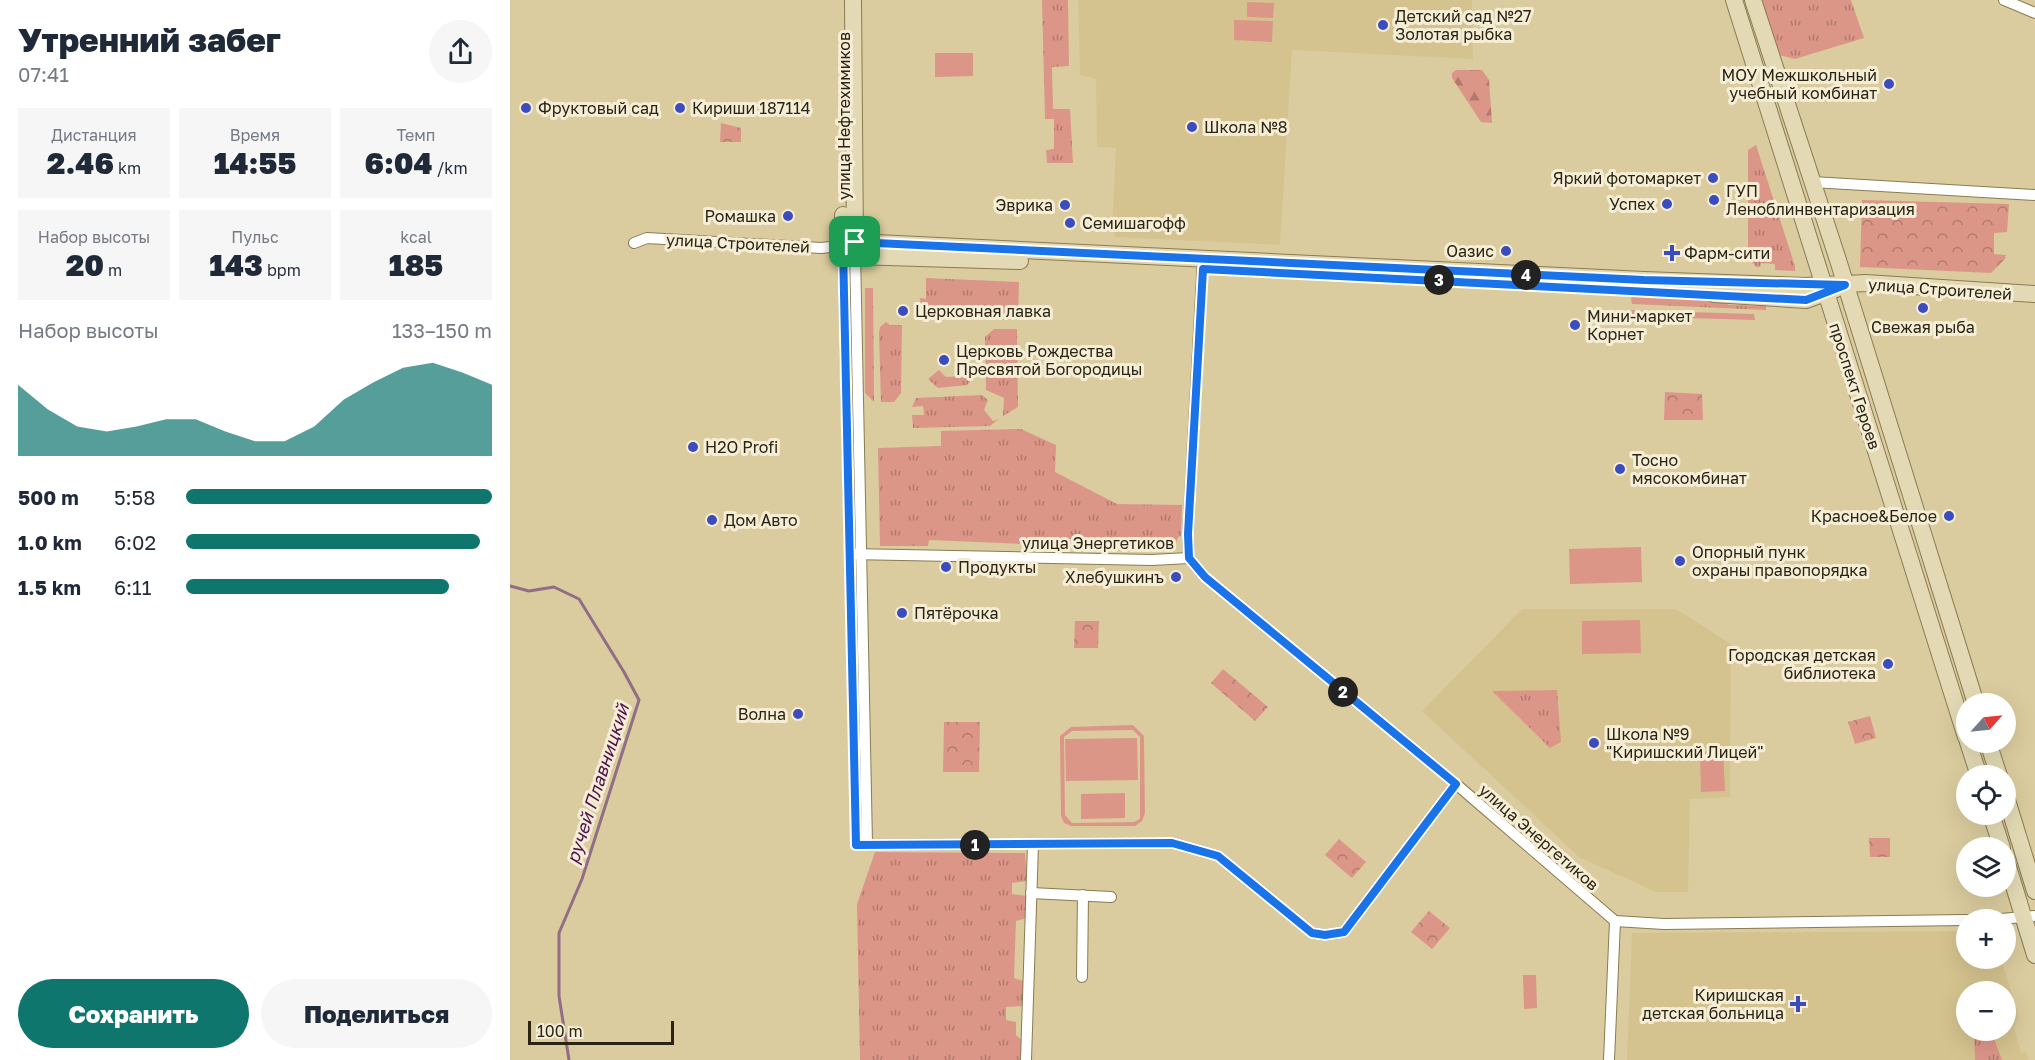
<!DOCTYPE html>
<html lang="ru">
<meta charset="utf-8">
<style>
:root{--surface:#fff;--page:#f6f6f7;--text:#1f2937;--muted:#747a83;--accent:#0f766e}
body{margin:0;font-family:"Golos Text",sans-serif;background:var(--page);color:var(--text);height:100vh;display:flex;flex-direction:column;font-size:22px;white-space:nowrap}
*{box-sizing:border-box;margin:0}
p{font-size:20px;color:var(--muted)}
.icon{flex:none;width:33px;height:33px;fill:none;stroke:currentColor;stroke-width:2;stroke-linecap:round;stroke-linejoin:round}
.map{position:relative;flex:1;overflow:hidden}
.sheet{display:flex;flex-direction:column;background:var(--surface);width:510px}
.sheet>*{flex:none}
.needle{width:39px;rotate:63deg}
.fabs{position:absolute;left:1446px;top:693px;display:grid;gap:12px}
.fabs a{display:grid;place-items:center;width:60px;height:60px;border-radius:50%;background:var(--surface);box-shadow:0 6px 24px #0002;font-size:30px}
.scale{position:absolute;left:18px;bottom:15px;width:146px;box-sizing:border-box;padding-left:6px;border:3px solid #2a2412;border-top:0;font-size:16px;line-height:21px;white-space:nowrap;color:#2a2412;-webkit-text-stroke:4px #f5edd6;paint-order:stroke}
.pin{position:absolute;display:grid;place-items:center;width:51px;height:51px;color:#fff;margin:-26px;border-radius:12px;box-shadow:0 3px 9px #0006}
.km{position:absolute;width:30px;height:30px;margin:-15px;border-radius:50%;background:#222;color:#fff;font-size:16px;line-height:30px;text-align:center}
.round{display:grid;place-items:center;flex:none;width:63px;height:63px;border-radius:32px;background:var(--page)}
.summary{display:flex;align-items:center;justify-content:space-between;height:102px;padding:0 18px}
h1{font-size:33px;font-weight:800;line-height:45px}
.metrics{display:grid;grid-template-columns:repeat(3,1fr);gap:9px;height:102px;padding:6px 18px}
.metrics div{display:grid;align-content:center;border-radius:0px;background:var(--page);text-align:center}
.metrics b{font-size:30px;font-weight:800}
.metrics small{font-size:16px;font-weight:400}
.metrics p{font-size:16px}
.chart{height:168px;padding:12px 18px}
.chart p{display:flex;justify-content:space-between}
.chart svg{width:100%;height:108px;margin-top:6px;fill:var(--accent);opacity:.7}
.button{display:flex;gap:12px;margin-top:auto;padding:12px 18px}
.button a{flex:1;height:69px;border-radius:36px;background:var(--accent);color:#fff;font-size:24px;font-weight:800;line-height:69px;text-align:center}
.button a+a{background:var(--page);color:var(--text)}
ul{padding:0 18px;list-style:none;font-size:20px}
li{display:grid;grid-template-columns:96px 72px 1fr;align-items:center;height:45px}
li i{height:15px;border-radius:8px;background:var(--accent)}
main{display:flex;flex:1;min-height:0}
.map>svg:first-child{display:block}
</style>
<main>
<section class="sheet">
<div class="summary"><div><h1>Утренний забег</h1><p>07:41</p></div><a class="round"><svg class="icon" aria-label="share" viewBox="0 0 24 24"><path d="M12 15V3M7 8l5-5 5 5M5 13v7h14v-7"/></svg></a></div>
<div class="metrics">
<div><p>Дистанция</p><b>2.46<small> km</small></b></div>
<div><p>Время</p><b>14:55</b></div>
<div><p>Темп</p><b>6:04<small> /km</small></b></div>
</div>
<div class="metrics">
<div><p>Набор высоты</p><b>20<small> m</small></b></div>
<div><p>Пульс</p><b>143<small> bpm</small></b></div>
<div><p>kcal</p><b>185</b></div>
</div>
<div class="chart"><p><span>Набор высоты</span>133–150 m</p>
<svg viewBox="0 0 160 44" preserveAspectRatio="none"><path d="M0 44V15L10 25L20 32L30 34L40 32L50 29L60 29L70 34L80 38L90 38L100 32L110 21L120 14L130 8L140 6L150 10L160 15V44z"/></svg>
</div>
<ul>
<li><b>500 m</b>5:58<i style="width:100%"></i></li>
<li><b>1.0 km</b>6:02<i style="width:96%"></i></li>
<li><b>1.5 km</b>6:11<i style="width:86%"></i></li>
</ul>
<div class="button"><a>Сохранить</a><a>Поделиться</a></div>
</section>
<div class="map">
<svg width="1525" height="1060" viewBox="0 0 1525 1060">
<defs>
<pattern id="grass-tufts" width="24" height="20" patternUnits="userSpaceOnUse" patternTransform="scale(1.5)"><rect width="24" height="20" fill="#db9688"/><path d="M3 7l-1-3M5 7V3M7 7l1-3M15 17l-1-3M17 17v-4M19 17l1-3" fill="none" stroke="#b27a6e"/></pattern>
<pattern id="forest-firs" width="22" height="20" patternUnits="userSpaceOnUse" patternTransform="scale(1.5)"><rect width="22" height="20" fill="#db9688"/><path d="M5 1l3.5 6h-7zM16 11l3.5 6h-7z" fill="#b27a6e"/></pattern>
<pattern id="park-crowns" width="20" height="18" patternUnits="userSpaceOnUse" patternTransform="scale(1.5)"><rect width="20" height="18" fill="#db9688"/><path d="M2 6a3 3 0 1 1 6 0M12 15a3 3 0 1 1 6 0" fill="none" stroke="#b27a6e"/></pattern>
</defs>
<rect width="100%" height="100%" fill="#dbcc9f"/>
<g fill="#d5c38f" fill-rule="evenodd">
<path d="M568,0h394l1,59 -181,-9 -12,195 -164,-8 -4,-8 4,-81 -19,-1 -1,-68 -16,-4z"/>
<path d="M1012,609h154l55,35 -1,153 -40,2 -2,93h-32l-77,-35 -157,-146z"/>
<path d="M1456,931v27l35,1 18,57 -5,12 7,25 5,-1 3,8h-402l5,-127zM1456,992h40v38h-40z"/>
</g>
<g fill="url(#grass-tufts)">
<path d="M532,0h26l1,66 -17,1 1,42h17l3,54h-26l-1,-13 8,-1v-30h-9z"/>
<path d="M1250,0h91l13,38 -69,21 -16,-4z"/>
<path d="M1246,145l39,121v5l-20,-1v-6l-14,-1 -1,4h-4l-8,-11v-106z"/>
<path d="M416,278l93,4 -1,38 -28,-1 -4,-8 -65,-4 -1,-9 6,1z"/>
<path d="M355,288h8l1,114 -9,-9z"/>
<path d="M1125,295l85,4 9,6 37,1v4l-134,-6 -1,-6z"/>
<path d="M1115,310l129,4 1,6 -101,-3v-3l-29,2z"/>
<path d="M376,322l4,3h12l-1,68 -7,9h-13l-2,-69 1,-6z"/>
<path d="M484,329h23l1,78 -15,9 1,-18 -18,-8 -1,-53z"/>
<path d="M458,349l2,32 -3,4 -29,3 -10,-9 11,-9 7,7 14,-1 1,-13 -5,-5 3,-5 3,2z"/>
<path d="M472,395l6,5 -4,10 9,11 6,-2 -9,7 -77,2 -1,-13h12l-1,-9 -11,1 4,-9z"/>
<path d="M511,429l35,16 -1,27 62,32 65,1 -1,31 -3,1 -3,9 -8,4 -238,-10 -1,6h-48l-2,-98 63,-2v-15z"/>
<path d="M1047,690l4,52 -11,6 -58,-57z"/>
<path d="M365,852l150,1 2,28 -15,2v11l15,2v22l-11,3 -2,57 9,3 -1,25 -16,1v13l10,2v13l7,6v19h-163l-3,-156z"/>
<path d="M1464,1031h17l11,29h-27z"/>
</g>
<path fill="url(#forest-firs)" d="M946,70h26l7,10 3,43 -11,-1 -29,-44v-5z"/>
<g fill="url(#park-crowns)">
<path d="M211,123l20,5v14h-21z"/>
<path d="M1352,200l147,4 -2,28 -13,1v21l12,1 -1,4 -14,14 -131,-6z"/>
<path d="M1155,392l37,2 1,26h-39z"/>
<path d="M565,621h24l-1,27h-24z"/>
<path d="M713,669l45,38 -13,14 -44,-38z"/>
<path d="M1360,716l6,22 -21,6 -7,-22z"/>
<path d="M434,722h36l-1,50h-36z"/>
<path d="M1359,838h21v19h-20z"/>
<path d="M829,839l27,23 -14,16 -27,-23z"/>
<path d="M919,911l21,17 -18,21 -21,-17z"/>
</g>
<g fill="#db9688" fill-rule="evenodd">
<path d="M737,2l27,1 -1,15 -26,-1z"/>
<path d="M724,20l39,1 -1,21 -38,-2z"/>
<path d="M425,53h38v23l-38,1z"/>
<path d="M1131,547l1,35 -72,2 -1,-35z"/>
<path d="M1130,620l1,33 -59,1v-33z"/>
<path d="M623,725l11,11 1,77 -3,8 -7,5h-64l-7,-3 -3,-7 -1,-80 11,-9zM623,730l7,7v82l-6,3 -62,1 -7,-8 -1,-78 8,-6z"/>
<path d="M627,738l1,42 -72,1 -1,-42z"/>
<path d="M1213,751l2,40 -24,1 -1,-40z"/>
<path d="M615,793v25l-44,1v-25z"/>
<path d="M1013,975h13l1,33 -13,1z"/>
</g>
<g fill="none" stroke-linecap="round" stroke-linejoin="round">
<path stroke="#926d86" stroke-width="3" d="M0,586l19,5 25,-4 25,12 45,73 15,28 -57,179 -23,54v63l10,64"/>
<defs>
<g id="street">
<path d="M1494,0l31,13"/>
<path d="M1302,182l223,13"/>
<path d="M124,243l13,-5 174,10 27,-3"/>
<path d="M333,247l14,598 315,-2 46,13 94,77 13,2 19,-3 112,-148"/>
<path d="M345,252l12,592"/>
<path d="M340,554l302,6 37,-2 16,19 251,207 159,137 49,3 302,-4"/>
<path d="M679,558l-1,-24 15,-276"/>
<path d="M521,893l80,4"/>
<path d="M1480,920l45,-4"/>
<path d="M572,977l1,-82"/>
<path d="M516,1060l7,-216"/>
<path d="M1099,1060l6,-139"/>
</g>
<g id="secondary">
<path d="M343,0l2,242 789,38 161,6 61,-3 169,11"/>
<path d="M1224,0l232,737"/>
<path d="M1243,0l85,260 138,444"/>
<path d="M333,215v32l12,9 165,5"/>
<path d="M1204,294l92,6 30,-11"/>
<path d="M1458,742l11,34"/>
<path d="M1478,742l11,34"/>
<path d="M1496,797l29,94"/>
<path d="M1481,814l11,34"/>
<path d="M1496,860l29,95"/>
</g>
</defs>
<use href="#street" stroke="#8a7b51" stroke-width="12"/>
<use href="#secondary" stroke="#8a7b51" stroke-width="18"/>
<use href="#street" stroke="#fff" stroke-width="10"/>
<use href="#secondary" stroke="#e3dab5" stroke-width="16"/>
</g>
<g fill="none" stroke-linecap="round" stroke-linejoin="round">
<defs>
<path id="route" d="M345,242l789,38 201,5 -39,15 -603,-31 -15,265 1,24 16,19 251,207 -112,148 -19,3 -13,-2 -94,-77 -46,-13 -316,2 -13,-598z"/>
</defs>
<use href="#route" stroke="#fff" stroke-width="12"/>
<use href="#route" stroke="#1a73e8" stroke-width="8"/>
</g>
<g fill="#3b4cbf" stroke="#f5edd6" stroke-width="2">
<circle cx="873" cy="25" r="6"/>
<circle cx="1379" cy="84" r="6"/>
<circle cx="16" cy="108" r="6"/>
<circle cx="170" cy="108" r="6"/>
<circle cx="682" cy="127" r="6"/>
<circle cx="1203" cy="178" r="6"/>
<circle cx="1204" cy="200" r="6"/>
<circle cx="1157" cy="204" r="6"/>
<circle cx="555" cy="205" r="6"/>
<circle cx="278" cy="216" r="6"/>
<circle cx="560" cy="223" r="6"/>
<circle cx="996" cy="251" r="6"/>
<path d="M1159 244h6v6h6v6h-6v6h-6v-6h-6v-6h6z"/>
<circle cx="1413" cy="308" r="6"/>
<circle cx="393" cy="311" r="6"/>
<circle cx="1065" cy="325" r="6"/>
<circle cx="434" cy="360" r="6"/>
<circle cx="183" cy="447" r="6"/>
<circle cx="1110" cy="469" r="6"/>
<circle cx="1439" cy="516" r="6"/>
<circle cx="202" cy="520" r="6"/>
<circle cx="1170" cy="561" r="6"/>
<circle cx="436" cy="567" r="6"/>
<circle cx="666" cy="577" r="6"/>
<circle cx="392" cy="613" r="6"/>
<circle cx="1378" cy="664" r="6"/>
<circle cx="288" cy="714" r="6"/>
<circle cx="1084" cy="743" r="6"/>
<path d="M1285 995h6v6h6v6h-6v6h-6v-6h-6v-6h6z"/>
</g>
<g text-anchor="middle" stroke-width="6" stroke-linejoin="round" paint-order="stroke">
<g font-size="16" fill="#2a2412" stroke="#f5edd6" text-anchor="start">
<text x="885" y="22">Детский сад №27<tspan x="885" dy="18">Золотая рыбка</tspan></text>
<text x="1367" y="81" text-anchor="end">МОУ Межшкольный<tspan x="1367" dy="18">учебный комбинат</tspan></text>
<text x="28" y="114">Фруктовый сад</text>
<text x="182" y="114">Кириши 187114</text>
<text x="694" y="133">Школа №8</text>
<text x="1191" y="184" text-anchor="end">Яркий фотомаркет</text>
<text x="1216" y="197">ГУП<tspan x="1216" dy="18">Леноблинвентаризация</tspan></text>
<text x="1145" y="210" text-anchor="end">Успех</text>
<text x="543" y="211" text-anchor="end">Эврика</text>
<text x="266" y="222" text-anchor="end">Ромашка</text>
<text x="572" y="229">Семишагофф</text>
<text x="984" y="257" text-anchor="end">Оазис</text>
<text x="1174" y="259">Фарм-сити</text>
<text x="405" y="317">Церковная лавка</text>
<text x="1077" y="322">Мини-маркет<tspan x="1077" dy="18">Корнет</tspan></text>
<text x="1413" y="333" text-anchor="middle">Свежая рыба</text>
<text x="446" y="357">Церковь Рождества<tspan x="446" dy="18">Пресвятой Богородицы</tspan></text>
<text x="195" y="453">H2O Profi</text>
<text x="1122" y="466">Тосно<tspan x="1122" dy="18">мясокомбинат</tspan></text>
<text x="1427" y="522" text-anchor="end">Красное&amp;Белое</text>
<text x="214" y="526">Дом Авто</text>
<text x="1182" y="558">Опорный пунк<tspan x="1182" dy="18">охраны правопорядка</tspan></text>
<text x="448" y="573">Продукты</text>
<text x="654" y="583" text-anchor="end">Хлебушкинъ</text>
<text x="404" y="619">Пятёрочка</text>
<text x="1366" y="661" text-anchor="end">Городская детская<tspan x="1366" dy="18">библиотека</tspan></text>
<text x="276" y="720" text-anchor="end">Волна</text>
<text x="1096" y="740">Школа №9<tspan x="1096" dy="18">"Киришский Лицей"</tspan></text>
<text x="1274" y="1001" text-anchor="end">Киришская<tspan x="1274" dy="18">детская больница</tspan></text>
</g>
<g font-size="16" fill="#2a2412" stroke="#f5edd6">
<text transform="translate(334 116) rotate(-90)" y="6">улица Нефтехимиков</text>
<text transform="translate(228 243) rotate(3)" y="6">улица Строителей</text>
<text transform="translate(1430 289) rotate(4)" y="6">улица Строителей</text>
<text transform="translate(1345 386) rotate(72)" y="6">проспект Героев</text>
<text x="588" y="549">улица Энергетиков</text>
<text transform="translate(1029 837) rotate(41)" y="6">улица Энергетиков</text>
</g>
<g font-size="18" font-style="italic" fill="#4f124b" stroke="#f5edd6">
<text transform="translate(88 784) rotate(-72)" y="6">ручей Плавницкий</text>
</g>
</g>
</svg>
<div class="fabs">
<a><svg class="needle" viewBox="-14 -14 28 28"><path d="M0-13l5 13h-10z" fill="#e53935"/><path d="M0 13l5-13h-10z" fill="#747a83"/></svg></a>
<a><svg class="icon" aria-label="locate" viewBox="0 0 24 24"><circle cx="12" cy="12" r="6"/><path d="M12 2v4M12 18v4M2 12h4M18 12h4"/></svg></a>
<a><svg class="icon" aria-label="layers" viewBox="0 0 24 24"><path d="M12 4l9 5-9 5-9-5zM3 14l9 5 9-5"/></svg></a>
<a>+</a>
<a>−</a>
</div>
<div class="scale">100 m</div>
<div class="pin" style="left:345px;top:242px;background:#1e9e55"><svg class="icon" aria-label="arrive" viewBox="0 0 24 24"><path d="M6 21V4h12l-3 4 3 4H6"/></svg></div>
<b class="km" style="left:465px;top:845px">1</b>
<b class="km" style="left:833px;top:692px">2</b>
<b class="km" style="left:929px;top:280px">3</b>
<b class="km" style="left:1016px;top:275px">4</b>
</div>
</main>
